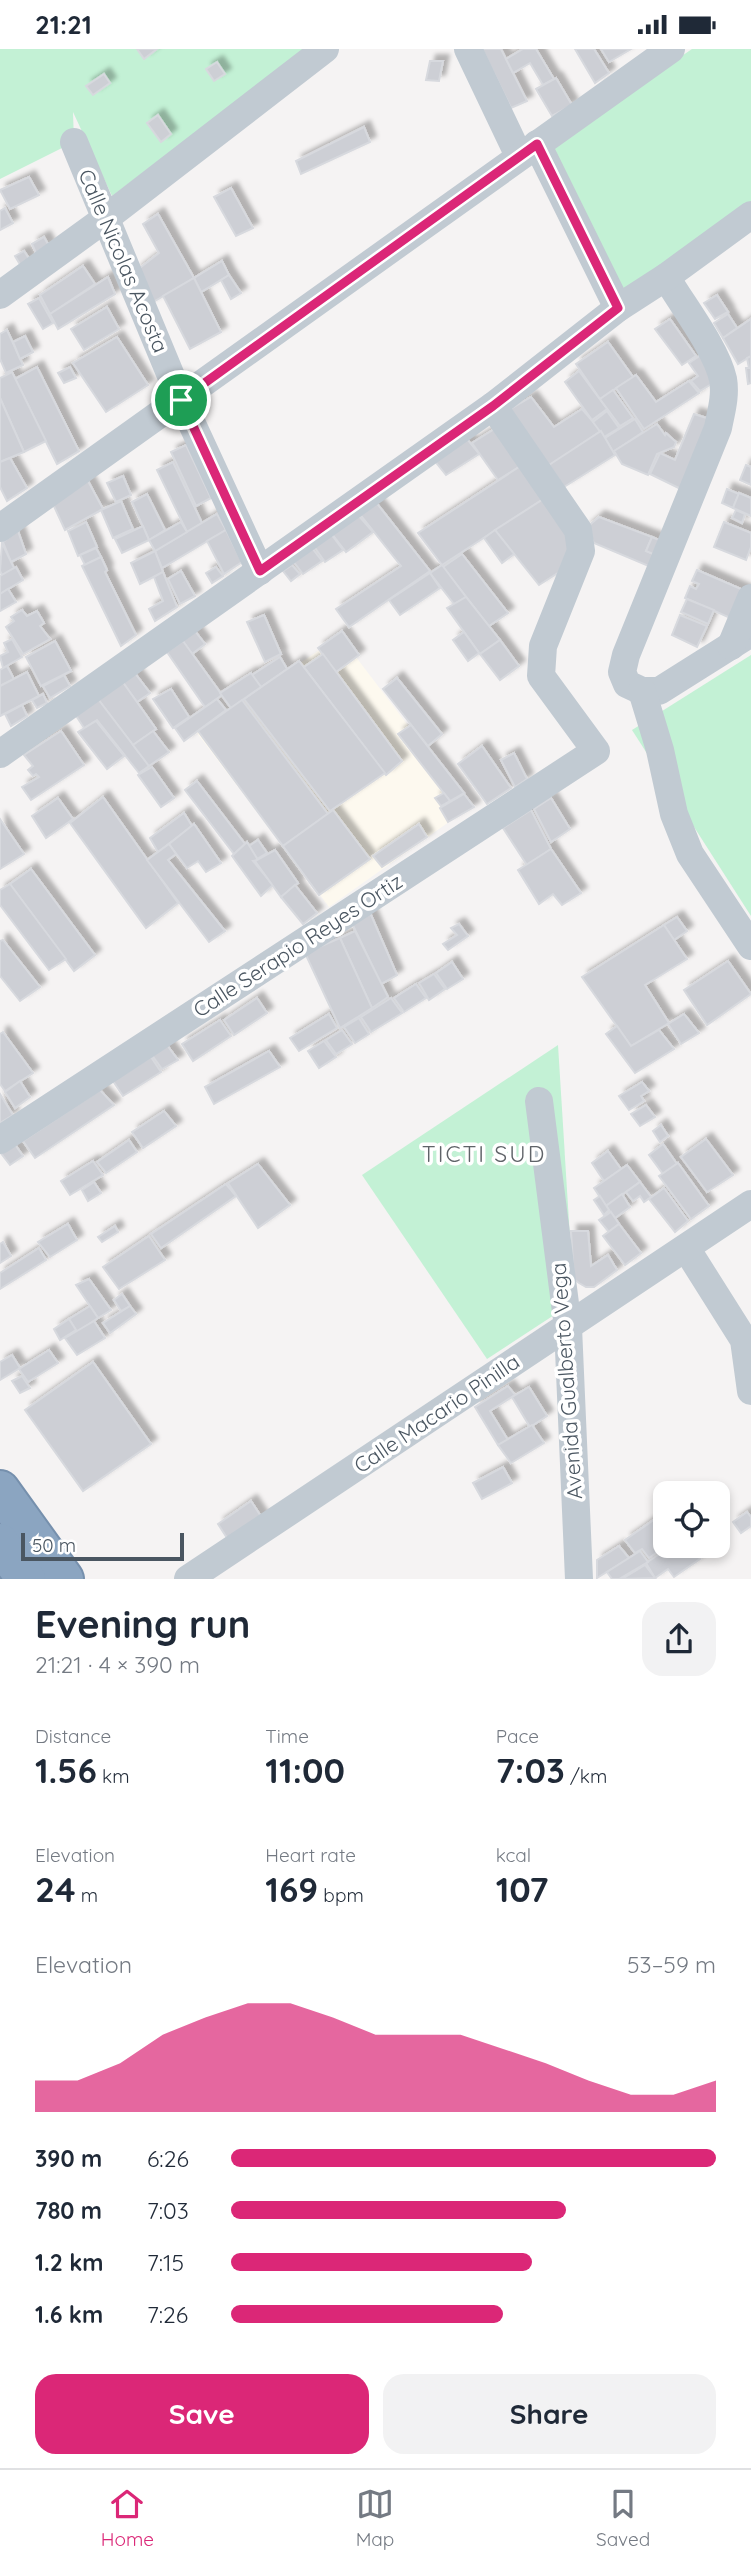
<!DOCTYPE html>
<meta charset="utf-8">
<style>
:root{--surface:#fff;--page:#f2f2f3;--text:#1f2937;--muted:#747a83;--line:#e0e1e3;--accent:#db2777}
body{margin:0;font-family:Quicksand,sans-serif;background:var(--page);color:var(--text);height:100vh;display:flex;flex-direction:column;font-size:26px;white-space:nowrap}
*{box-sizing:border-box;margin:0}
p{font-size:23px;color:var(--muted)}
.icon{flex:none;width:38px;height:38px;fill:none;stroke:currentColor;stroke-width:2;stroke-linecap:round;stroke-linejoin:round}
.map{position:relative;height:1530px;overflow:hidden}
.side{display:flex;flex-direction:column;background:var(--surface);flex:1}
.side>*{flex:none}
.fabs{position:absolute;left:653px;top:1432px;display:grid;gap:14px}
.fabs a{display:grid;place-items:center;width:77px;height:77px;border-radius:14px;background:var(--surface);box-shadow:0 4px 10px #0003;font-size:35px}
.scale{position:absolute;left:21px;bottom:18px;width:163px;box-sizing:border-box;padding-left:7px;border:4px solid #4a5661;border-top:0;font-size:19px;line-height:24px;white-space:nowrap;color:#4a5661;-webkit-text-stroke:5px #fff;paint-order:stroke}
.pin{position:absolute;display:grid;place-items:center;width:60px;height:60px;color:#fff;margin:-30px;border:4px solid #fff;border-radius:50%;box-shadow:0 2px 7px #0007}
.round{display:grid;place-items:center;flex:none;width:74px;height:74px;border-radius:21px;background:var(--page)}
.head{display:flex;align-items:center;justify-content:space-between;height:119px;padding:0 35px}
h1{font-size:38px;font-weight:800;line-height:52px}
.metrics{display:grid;grid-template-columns:repeat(3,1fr);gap:10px;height:119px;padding:7px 35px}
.metrics div{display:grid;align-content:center}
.metrics b{font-size:35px;font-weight:800}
.metrics small{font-size:19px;font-weight:400}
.metrics p{font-size:19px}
.chart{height:196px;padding:14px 35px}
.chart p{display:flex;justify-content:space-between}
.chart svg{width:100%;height:126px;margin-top:7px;fill:var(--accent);opacity:.7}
.primary-button{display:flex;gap:14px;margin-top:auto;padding:14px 35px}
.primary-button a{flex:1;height:80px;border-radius:21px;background:var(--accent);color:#fff;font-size:28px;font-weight:800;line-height:80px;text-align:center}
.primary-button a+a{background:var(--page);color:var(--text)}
ul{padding:0 35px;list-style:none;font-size:23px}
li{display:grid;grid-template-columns:112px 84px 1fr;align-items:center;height:52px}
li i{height:18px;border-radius:9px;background:var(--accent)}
.status{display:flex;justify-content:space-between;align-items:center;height:49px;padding:0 35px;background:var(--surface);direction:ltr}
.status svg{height:19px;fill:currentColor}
.menu{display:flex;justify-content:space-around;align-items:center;height:98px;border-top:2px solid var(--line);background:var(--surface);font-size:19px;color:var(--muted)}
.menu a{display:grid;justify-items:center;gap:4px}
.menu .on{color:var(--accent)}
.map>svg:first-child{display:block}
</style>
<div class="status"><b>21:21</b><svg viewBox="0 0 49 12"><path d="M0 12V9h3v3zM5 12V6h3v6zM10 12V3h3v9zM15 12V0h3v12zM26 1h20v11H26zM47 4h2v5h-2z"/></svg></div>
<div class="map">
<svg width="751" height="1530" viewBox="0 0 751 1530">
<defs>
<filter id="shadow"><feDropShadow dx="6" dy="-6" stdDeviation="2" flood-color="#0004"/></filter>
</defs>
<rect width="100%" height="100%" fill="#f5f3f3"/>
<path fill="#fdf9ef" d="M340,587l130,171 -141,100 -132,-174z"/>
<g fill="#c3f1d5">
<path d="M0,0h306l-194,147 -39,-84 1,30 -74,37z"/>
<path d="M692,0h59v152l-128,90 -73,-145z"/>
<path d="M751,606v261l-119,-186z"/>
<path d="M558,996l16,257 -87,57 -125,-184z"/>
</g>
<g fill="#cdcfd5" stroke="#d7d9de" stroke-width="2" filter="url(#shadow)">
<path d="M137,0h20l-13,10z"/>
<path d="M482,0h19l26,52 -16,7z"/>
<path d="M536,0l18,30 -11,6 -13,-22 -17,10 -7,-14 17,-10z"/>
<path d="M575,0h19l15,24 -14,10z"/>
<path d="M601,0h30l-22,13z"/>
<path d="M430,12h13l-4,20 -13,-1z"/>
<path d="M217,13l8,12 -11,7 -8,-12z"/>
<path d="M104,25l6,9 -17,12 -7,-9z"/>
<path d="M556,29l16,27 -20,11 -16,-27z"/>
<path d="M158,66l13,19 -10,8 -14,-19z"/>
<path d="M364,78l6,15 -69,32 -5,-13z"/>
<path d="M29,128l10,18 -29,14 -10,-19z"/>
<path d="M231,139l22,40 -17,8 -22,-39z"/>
<path d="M5,159l8,15 -13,7v-19z"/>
<path d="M158,165l36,64 -46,27 -12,-34 23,-18 -16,-29z"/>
<path d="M44,188l5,9 -13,7 -4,-9z"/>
<path d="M24,202l6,9 -9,6 -6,-10z"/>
<path d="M222,212l7,14 -28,17 -7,-14z"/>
<path d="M83,217l12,18 -45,30 -10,-19z"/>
<path d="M229,226l12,18 -10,6 -10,-19z"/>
<path d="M108,228l7,17 -57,35 -8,-15z"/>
<path d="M194,229l27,54 -31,17 -27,-53z"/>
<path d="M717,246l11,17 -13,7 -11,-16z"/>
<path d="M39,249l14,25 -10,6 -15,-25z"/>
<path d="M107,258l12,22 -35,21 -13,-21z"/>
<path d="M728,265l9,14 -14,10 -9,-15z"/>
<path d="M670,270l26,37 -14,9 -27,-36z"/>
<path d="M751,270v37l-13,8 -15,-26z"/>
<path d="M7,281l16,35 -17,8 -6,-14v-25z"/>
<path d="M25,287l8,16 -13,7 -7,-17z"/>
<path d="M117,288l31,48 -42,27 -33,-49z"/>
<path d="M608,293l25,35 -33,22 -24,-35z"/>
<path d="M701,306l17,25 -18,11 -9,-10 7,-5 -9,-13z"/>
<path d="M751,307v27l-3,1 -2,-16h3l-2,-10z"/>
<path d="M37,318l42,84 -22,13 -42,-85z"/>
<path d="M70,318l6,11 -12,5 -6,-10z"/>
<path d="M579,322l28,38 -15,11 -27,-38z"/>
<path d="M12,323l34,69 -22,11 -24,-54v-20z"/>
<path d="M636,326l20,27 33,-21 10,12 -55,36 -28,-41z"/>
<path d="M613,341l20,28 -13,8 -20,-27z"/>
<path d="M531,348l23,30 28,-18 19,22 -54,36 -40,-56z"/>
<path d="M0,349l24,54 -24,10z"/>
<path d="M607,362l12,17 -15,9 -11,-15z"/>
<path d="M694,365l22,7 -27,72 -39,-19 10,-21 15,7z"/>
<path d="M635,370l8,13 -30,20 -8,-14z"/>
<path d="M657,375l8,11 1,-2 10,9 -2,5 -17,7 -9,21 -26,-11 -8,-13z"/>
<path d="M496,379l26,37 -24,15 -26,-37z"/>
<path d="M601,382l14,24 -51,32 -15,-22z"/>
<path d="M467,390l12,15 -33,21 -12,-15z"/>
<path d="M186,396l25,53 -15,8 -25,-54z"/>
<path d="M10,409l17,30 -20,13 -7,-14v-25z"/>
<path d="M173,413l29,61 -15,9 -30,-62z"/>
<path d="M522,416l23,33 -103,67 -24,-32z"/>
<path d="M746,416l5,2v18l-11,-5z"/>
<path d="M123,427l8,19 -15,7 -9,-19z"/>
<path d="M88,432l15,28 -38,21 -13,-28z"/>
<path d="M727,440l12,5 -6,14 -11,-5z"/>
<path d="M739,444l12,5v18l-18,-8z"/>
<path d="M147,445l18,36 -16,10 -17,-38z"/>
<path d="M545,449l29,45 -10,26 -25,16 -44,-55z"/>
<path d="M121,452l12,28 -20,9 -12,-28z"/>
<path d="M375,452l55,70 -81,56 -13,-18 65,-43 -42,-53z"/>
<path d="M736,461l9,4 -3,9 -10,-5z"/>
<path d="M217,465l9,16 -64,38 -7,-17z"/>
<path d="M358,466l15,17 -27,20 -14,-18z"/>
<path d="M599,468l53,20 -6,14 17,7 -5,12 -64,-27 -8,-15z"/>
<path d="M86,473l11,25 -19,9 -10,-25z"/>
<path d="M181,473l6,10 -32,19 -6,-11z"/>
<path d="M724,473l27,11v14l-5,13 -32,-13z"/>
<path d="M143,477l6,14 -27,13 -7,-14z"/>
<path d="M226,481l16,32 -18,12 -17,-33z"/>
<path d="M495,481l19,24 -12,9 -18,-25z"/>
<path d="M18,482l8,23 -15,8 -8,-20z"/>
<path d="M331,485l12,16 -18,12 -12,-17z"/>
<path d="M652,488l14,6 -6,14 -14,-6z"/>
<path d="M2,494l12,25 -12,7 -2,-4z"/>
<path d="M96,499l5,9 -16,8 -5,-10z"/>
<path d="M312,499l10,13 -19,13 -10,-13z"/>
<path d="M155,502l8,21 -23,12 -9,-21z"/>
<path d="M462,505l46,59 -19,13 -46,-59z"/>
<path d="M101,508l6,13 -2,2 31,63 -15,11 -39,-80z"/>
<path d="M292,516l8,9 -9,7 -8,-10z"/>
<path d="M442,516l24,32 -12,7 -24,-31z"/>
<path d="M16,518l7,13 -23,14v-18z"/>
<path d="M216,518l7,9 -11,7 -6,-10z"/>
<path d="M697,521l51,22 -11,29 -52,-23 5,-12 6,3 3,-5 -7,-3z"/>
<path d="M181,522l14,25 -15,8 -12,-25z"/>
<path d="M163,523l14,35 -22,14 -6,-12 14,-8 -9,-24z"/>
<path d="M430,524l10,15 -40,27 -11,-15z"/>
<path d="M8,540l8,13 -16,9v-17z"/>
<path d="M466,548l34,43 -20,14 -33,-46z"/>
<path d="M687,550l27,11 -6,14 -27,-12z"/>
<path d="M22,561l5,6 10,-5 7,12 -4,3 10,13 -27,15 -17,-27 8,-6 -3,-4z"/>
<path d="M264,566l17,39 -16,8 -18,-40z"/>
<path d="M680,566l27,11 -10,21 -25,-12z"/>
<path d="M195,582l10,13 -13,10 -10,-14z"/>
<path d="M342,582l17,24 -23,17 -18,-24z"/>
<path d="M464,583l15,21 -11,8 -15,-21z"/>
<path d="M12,590l10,18 -19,11 -3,-12 8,-4 -4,-9z"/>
<path d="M500,591l19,26 -19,14 -20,-26z"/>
<path d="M55,592l16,30 -30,15 -15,-29z"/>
<path d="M183,592l39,54 -17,12 -38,-55z"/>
<path d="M323,605l79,107 -16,14 -82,-108z"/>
<path d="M280,608l7,12 -26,18 -9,-12z"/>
<path d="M299,612l86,112 -55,38 -86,-112z"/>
<path d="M7,617l7,13 -14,7v-16z"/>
<path d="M27,623l12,24 -39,20v-30z"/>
<path d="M134,623l16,21 -13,9 -15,-21z"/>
<path d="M251,624l10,14 -30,21 -11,-15z"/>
<path d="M64,626l6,11 -20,12 -7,-12z"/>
<path d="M397,629l45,56 -14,12 -45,-57z"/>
<path d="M122,632l34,48 -23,16 -35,-46z"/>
<path d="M171,640l18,28 -16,11 -20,-29z"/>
<path d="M43,645l4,9 -10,5 -5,-8z"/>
<path d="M98,650l51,67 -10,7 -42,-53 -13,8 -9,-14z"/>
<path d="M217,650l9,11 -42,31 -9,-13z"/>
<path d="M242,651l86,114 -45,32 -85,-115z"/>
<path d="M22,656l5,11 -16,10 -6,-12z"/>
<path d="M96,672l28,35 -17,13 -29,-37z"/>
<path d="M411,676l53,68 -14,8 -52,-67z"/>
<path d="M61,682l23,34 -53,35 -9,-13 17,-10 -3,-3 -3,2 -5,-6 5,-4 -9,-11z"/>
<path d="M153,682l16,21 -20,14 -16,-21z"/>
<path d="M482,697l29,42 -24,16 -29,-40z"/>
<path d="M514,704l13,26 -12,8 -14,-27z"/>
<path d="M152,718l22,31 -13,9 -23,-32z"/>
<path d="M197,732l48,63 -11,10 -49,-64z"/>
<path d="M444,744l6,8 -9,5 -6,-8z"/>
<path d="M464,745l10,13 -26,15 -8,-14z"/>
<path d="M103,748l75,106 -32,25 -76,-105z"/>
<path d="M58,749l15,21 -27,19 -14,-22z"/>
<path d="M551,749l19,31 -19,13 -17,-33z"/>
<path d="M333,761l37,49 -51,36 -36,-49z"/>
<path d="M531,761l20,39 -24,16 -24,-37z"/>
<path d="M184,764l8,13 -34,26 -8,-14z"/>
<path d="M0,770l24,35 -24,15z"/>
<path d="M194,775l27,39 -15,9 -8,-11 -11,7 -18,-24z"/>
<path d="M419,775l8,13 -45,30 -9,-11z"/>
<path d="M258,791l9,13 -10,6 -8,-13z"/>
<path d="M247,793l11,18 -5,1 20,24 -12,11 -29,-40z"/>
<path d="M169,795l7,10 -8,6 57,71 -16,11 -62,-82z"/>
<path d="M551,800l30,44 -19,12 -9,-11 -14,10 -21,-34z"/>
<path d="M275,801l23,33 -17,14 -26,-36z"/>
<path d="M31,820l64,86 -21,16 -64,-87z"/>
<path d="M10,835l56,75 -17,11 -49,-65v-15z"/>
<path d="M295,836l22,28 -14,11 -22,-27z"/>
<path d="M368,859l29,67 -16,9 -32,-67z"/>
<path d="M677,868l10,14 -13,9 -10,-15z"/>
<path d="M459,875l9,12 -20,14 -5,-6 14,-9 -6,-7z"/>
<path d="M664,876l23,34 -42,26 24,38 -38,23 -49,-69z"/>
<path d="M355,882l33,66 -16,11 -32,-70z"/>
<path d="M340,889l32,70 -32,20 -35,-75z"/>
<path d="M3,891l37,47 -20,14 -20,-25v-35z"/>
<path d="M728,912l23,33 -44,31 -23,-35z"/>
<path d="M452,913l11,17 -16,10 -11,-16z"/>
<path d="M434,925l11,15 -16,11 -10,-17z"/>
<path d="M416,935l10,14 -22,14 -10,-14z"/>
<path d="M257,949l10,15 -33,22 -10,-15z"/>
<path d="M391,949l11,15 -31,19 -10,-15z"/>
<path d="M329,965l8,14 -38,23 -9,-13z"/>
<path d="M684,965l15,19 -18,11 -13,-20z"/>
<path d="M359,969l10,16 -14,9 -11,-16z"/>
<path d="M220,971l11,16 -38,25 -11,-17z"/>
<path d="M617,977l14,20 28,-16 15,19 -39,24 -29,-39z"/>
<path d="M342,981l10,14 -16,10 -10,-14z"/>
<path d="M3,983l30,41 -28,18 -5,-7v-50z"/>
<path d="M164,992l14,19 -16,9 -13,-18z"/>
<path d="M324,992l12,16 -17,11 -11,-17z"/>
<path d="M269,1002l11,16 -66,37 -9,-17z"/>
<path d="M151,1008l10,15 -38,24 -10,-15z"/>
<path d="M20,1032l10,16 -15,11 -10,-16z"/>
<path d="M642,1033l7,9 -8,5 3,5 -15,9 -10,-14z"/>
<path d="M100,1041l14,15 -79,53 -12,-17z"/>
<path d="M0,1045l13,21 -13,8z"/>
<path d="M646,1056l9,12 -15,9 -9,-12z"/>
<path d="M164,1062l12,15 -33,22 -11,-16z"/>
<path d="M661,1076l7,11 -8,6 -7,-11z"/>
<path d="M706,1090l27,36 -26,17 -26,-35z"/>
<path d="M129,1091l8,12 -31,21 -9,-11z"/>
<path d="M14,1094l9,13 -13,9 -10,-13z"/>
<path d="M663,1095l14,20 -14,10 -14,-19z"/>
<path d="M608,1102l13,18 -17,12 -12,-18z"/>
<path d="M93,1112l10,14 -33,20 -9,-14z"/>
<path d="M678,1114l31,43 -18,13 -32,-43z"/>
<path d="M258,1115l32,41 -32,23 -30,-45z"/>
<path d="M627,1116l13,17 -34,24 -12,-18z"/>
<path d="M94,1133l7,11 -13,8 -6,-11z"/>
<path d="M640,1133l11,15 -7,5 -4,-6 -7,5 -7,-9z"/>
<path d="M226,1135l10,12 -75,52 -10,-14z"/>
<path d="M664,1139l24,33 -13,11 -26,-33z"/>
<path d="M622,1145l8,13 -15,11 -9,-12z"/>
<path d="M600,1147l9,14 -5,5 -10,-15z"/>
<path d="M611,1163l8,12 -10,8 -10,-12z"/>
<path d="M68,1175l9,16 -27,17 -12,-15z"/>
<path d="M619,1175l22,29 -16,12 -22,-29z"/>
<path d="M115,1177l3,6 -16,10 -4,-5z"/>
<path d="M571,1182h17l3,35 17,-11 9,15 -23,17h-8l-7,-4 -5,-4z"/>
<path d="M149,1187l16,24 -46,29 -16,-22z"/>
<path d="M3,1193l8,14 -11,7v-19z"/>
<path d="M39,1199l7,12 -46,29v-16z"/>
<path d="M89,1230l22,31 -13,8 -22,-33z"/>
<path d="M122,1245l8,12 -9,5 -7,-11z"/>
<path d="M90,1257l8,12 -21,14 -8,-13z"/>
<path d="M130,1257l6,8 -26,19 -7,-10z"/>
<path d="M69,1270l7,11 -16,10 -6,-11z"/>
<path d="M94,1272l11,17 -28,17 -12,-17z"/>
<path d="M49,1301l9,13 -30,19 -9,-13z"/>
<path d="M12,1306l8,13 -20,12v-18z"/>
<path d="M93,1313l58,82 -68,47 -58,-81z"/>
<path d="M22,1327l8,12 -10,5 -8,-12z"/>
<path d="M508,1337l7,9 -25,16 18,29 -10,5 -23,-38z"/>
<path d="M529,1338l18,29 -17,11 -18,-30z"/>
<path d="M532,1376l12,18 -33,20 -13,-18z"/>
<path d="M503,1418l9,16 -30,16 -9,-16z"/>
<path d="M251,1452l13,20 -33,23 -13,-20z"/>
<path d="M747,1463l4,5v9l-10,7 -8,-11z"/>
<path d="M658,1468l7,11v17h2l-18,13 -7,-9 -7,4 -10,-13z"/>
<path d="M673,1496h17l10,14 -26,18 -6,-8 -13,9 -9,-15z"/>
<path d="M619,1497l10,12 -32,20v-18z"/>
<path d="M640,1502l8,11 -29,17h-7l-5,-7z"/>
<path d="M645,1516l10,13 -33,1z"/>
</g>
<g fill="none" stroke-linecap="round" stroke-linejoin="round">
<defs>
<g id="highway">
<path d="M0,1441l64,89"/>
<path d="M0,1494l26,36"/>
</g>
</defs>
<use href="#highway" stroke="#7690ad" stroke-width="42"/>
<g stroke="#c1cad2" stroke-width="28">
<path d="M468,0l51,107"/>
<path d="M74,93l107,258 79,171"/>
<path d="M537,95l81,164"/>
<path d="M666,228c17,29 50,71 57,102 3,17 -2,33 -5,49l-92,227 -4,17 5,12 15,7h17l92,-58"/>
<path d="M0,246l106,-77 219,-169"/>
<path d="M0,479l671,-479"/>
<path d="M731,597l20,-48"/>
<path d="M642,642l18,59 14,64 16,40 61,92"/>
<path d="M0,705l493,-348 125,-98 48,-31 85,-62"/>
<path d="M539,1052l29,226 11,252"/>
<path d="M0,1091l596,-389 -55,-75 2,-30 38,-95 -3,-21 -85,-124"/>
<path d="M686,1199l58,92 7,51"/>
<path d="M188,1530l563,-375"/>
</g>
<use href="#highway" stroke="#8ba5c1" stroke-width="38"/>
</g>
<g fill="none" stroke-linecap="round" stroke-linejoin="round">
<defs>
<path id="route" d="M537,95l81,164 -125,98 -233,165 -79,-171z"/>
</defs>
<use href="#route" stroke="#fff" stroke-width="14"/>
<use href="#route" stroke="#db2777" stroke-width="9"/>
</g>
<g text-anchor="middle" stroke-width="7" stroke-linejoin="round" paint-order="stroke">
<g font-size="21" fill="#4a5661" stroke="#fff">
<text transform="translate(123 212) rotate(67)" y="7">Calle Nicolas Acosta</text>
<text transform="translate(298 897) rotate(-33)" y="7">Calle Serapio Reyes Ortiz</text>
<text transform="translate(567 1332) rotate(-94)" y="7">Avenida Gualberto Vega</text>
<text transform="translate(437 1365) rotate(-34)" y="7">Calle Macario Pinilla</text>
</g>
<g font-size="23" letter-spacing="2" fill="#5f6368" stroke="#fff">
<text x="484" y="1113">TICTI SUD</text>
</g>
</g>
</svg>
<div class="fabs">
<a><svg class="icon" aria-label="locate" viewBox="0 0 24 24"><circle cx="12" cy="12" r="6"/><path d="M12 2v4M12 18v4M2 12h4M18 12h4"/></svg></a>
</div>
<div class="scale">50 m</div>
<div class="pin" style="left:181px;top:351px;background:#1e9e55"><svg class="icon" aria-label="arrive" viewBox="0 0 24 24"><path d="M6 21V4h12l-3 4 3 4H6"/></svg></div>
</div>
<section class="side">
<div class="head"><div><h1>Evening run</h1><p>21:21 · 4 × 390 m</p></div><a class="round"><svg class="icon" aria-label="share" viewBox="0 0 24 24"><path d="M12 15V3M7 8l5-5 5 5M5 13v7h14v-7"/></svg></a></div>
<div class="metrics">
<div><p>Distance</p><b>1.56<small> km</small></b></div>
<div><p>Time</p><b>11:00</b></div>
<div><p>Pace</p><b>7:03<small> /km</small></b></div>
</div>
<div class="metrics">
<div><p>Elevation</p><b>24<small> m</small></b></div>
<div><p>Heart rate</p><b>169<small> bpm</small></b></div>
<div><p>kcal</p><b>107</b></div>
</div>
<div class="chart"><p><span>Elevation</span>53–59 m</p>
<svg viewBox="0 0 160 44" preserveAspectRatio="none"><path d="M0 44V33L10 33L20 27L30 17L40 11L50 6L60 6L70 11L80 17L90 17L100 17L110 22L120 27L130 33L140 38L150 38L160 33V44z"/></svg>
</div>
<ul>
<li><b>390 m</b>6:26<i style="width:100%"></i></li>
<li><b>780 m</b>7:03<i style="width:69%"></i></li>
<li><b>1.2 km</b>7:15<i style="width:62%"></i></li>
<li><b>1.6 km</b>7:26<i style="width:56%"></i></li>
</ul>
<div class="primary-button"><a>Save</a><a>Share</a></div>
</section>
<nav class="menu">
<a class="on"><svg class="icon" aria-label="home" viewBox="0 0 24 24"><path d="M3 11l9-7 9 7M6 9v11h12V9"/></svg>Home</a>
<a><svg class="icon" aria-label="map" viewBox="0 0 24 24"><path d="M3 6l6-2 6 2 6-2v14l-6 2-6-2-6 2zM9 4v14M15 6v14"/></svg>Map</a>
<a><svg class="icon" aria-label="saved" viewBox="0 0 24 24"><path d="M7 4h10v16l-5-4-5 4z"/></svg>Saved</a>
</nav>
